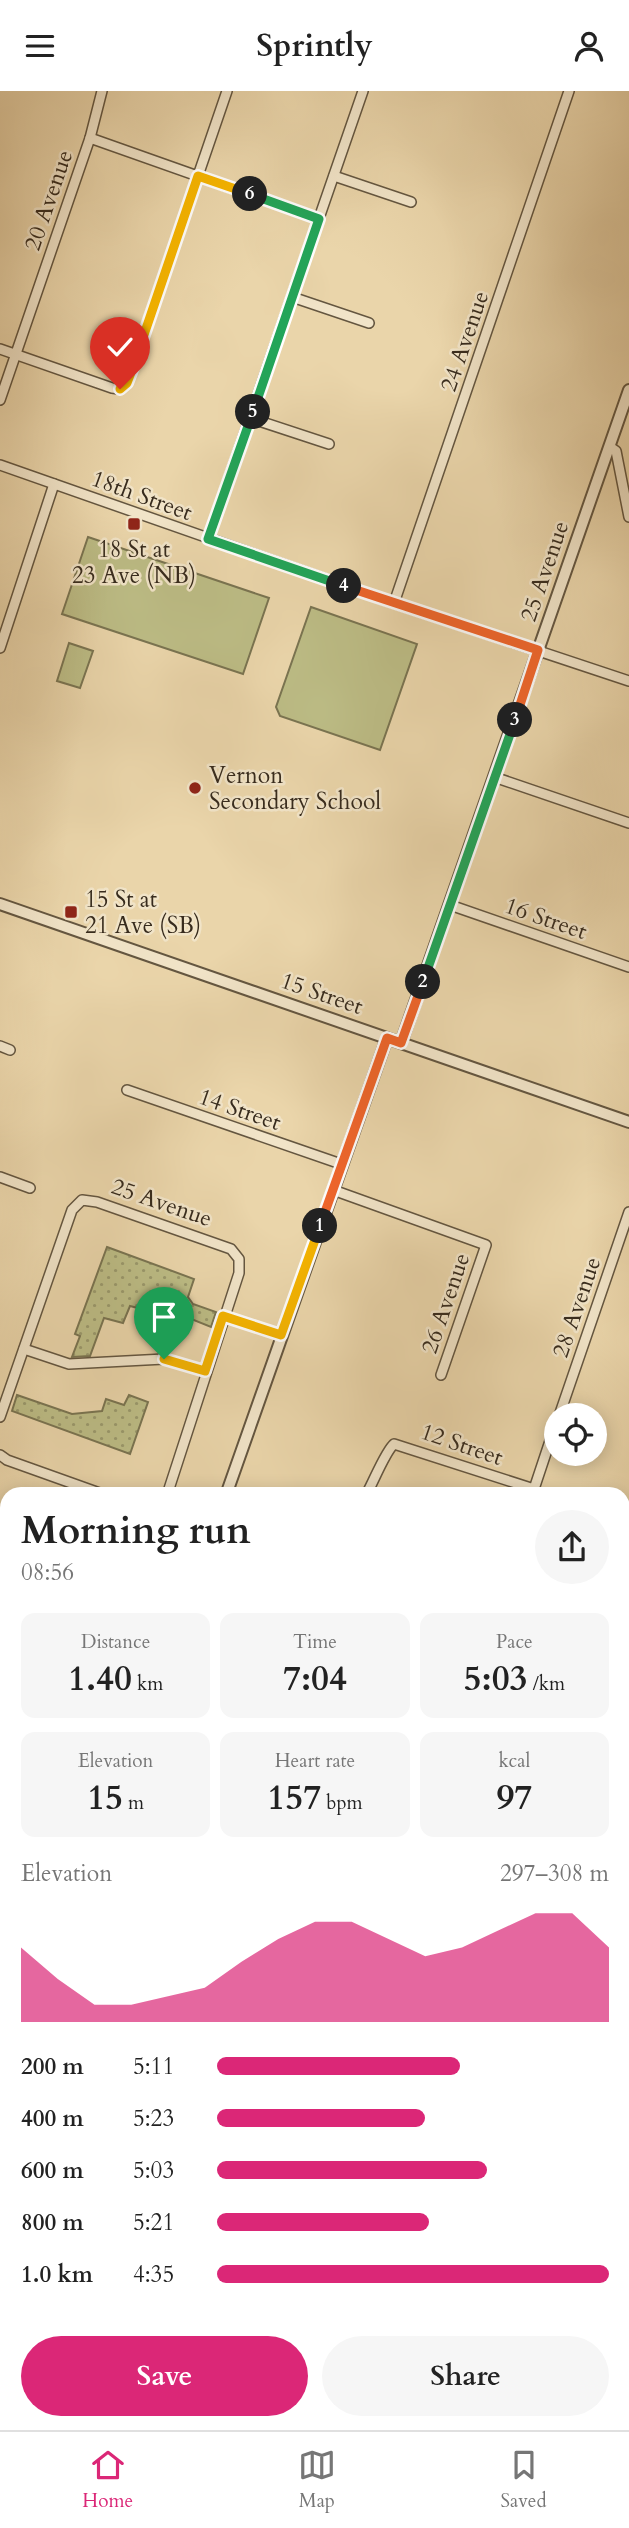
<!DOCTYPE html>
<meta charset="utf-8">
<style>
:root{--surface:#fff;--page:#f6f6f6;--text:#222;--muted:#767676;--line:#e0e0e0;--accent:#db2777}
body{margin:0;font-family:Cardo,serif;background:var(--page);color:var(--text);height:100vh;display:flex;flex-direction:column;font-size:26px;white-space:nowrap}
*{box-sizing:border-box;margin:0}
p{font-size:23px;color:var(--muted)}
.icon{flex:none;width:38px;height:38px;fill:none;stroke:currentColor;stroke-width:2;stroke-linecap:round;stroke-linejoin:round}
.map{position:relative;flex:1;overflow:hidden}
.drawer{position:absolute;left:0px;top:1396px;width:630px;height:943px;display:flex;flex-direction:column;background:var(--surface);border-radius:21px 21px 0 0;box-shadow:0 4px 18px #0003}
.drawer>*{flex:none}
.tools{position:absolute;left:544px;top:1312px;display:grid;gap:14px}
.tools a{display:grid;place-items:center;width:63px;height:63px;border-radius:50%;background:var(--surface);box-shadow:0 4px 18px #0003;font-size:35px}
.pin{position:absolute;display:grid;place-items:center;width:60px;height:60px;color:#fff;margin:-72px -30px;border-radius:50% 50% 50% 0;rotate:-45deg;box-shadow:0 0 7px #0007}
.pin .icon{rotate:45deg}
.km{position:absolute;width:35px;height:35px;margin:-18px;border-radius:50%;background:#222;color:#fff;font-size:19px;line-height:35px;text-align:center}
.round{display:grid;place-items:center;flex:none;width:74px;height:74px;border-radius:37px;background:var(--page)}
.headline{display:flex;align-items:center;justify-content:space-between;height:119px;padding:0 21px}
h1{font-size:38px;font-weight:800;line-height:52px}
.figures{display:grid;grid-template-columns:repeat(3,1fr);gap:10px;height:119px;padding:7px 21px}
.figures div{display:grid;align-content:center;border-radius:14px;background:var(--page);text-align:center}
.figures b{font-size:35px;font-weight:800}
.figures small{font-size:19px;font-weight:400}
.figures p{font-size:19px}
.chart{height:196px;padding:14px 21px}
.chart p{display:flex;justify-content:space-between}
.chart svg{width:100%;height:126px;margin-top:7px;fill:var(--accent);opacity:.7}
.action{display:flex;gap:14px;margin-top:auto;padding:14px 21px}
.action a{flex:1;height:80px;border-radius:42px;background:var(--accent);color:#fff;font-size:28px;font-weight:800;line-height:80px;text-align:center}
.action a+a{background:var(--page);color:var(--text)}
ul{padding:0 21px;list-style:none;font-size:23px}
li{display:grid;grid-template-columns:112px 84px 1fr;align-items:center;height:52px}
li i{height:18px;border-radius:9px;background:var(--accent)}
header{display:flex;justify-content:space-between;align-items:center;height:91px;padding:0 21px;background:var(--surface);font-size:32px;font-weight:800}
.tab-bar{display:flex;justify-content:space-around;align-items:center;height:98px;border-top:2px solid var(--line);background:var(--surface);font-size:19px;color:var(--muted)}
.tab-bar a{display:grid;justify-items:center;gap:4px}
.tab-bar .current{color:var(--accent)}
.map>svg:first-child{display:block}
</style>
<header><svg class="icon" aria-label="menu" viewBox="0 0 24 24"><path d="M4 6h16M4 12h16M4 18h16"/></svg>Sprintly<svg class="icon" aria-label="person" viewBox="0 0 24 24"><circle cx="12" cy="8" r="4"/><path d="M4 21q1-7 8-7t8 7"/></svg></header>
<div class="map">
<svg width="629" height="2339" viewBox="0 0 629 2339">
<defs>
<pattern id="grass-dots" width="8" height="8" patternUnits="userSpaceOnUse" patternTransform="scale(1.75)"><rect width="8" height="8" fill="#bcbc85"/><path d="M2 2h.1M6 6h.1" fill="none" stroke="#9a996c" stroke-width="1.8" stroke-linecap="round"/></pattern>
</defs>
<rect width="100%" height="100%" fill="#ead5aa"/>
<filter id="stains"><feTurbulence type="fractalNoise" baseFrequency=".00286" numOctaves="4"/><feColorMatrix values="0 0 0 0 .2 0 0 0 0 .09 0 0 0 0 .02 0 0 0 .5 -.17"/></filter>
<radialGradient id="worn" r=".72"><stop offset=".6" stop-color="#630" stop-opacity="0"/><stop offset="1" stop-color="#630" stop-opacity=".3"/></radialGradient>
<g fill="url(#grass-dots)" stroke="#7a7451" stroke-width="2">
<path d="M107,1156l87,32 -6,18 5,7 23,8 -5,15 -37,-15 -2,5 -42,-11 -7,17 -19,-5 -14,38 -18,1 8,-21 -5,-2z"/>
<path d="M17,1304l55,19 30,-3 4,-12 18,6 5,-10 19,7 -18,52 -118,-43z"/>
</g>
<g fill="#bcbc85" stroke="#7a7451" stroke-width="2">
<path d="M88,446l181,61 -26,76 -181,-60z"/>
<path d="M311,516l106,37 -37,106 -100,-34 -4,-9z"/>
<path d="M69,552l24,8 -13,37 -23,-7z"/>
</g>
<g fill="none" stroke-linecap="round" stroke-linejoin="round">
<defs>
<g id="minor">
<path d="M90,47l229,81"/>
<path d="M334,85l77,26"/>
<path d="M292,206l77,26"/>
<path d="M0,258l112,39 7,1 8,-6 100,-292"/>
<path d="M0,309l90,-262 12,-47"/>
<path d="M250,327l79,26"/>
<path d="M610,356l6,4 13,66"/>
<path d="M0,374l385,135 244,81"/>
<path d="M208,448l155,-448"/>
<path d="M394,512l175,-512"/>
<path d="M0,557l54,-164"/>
<path d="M494,686l135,46"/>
<path d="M450,814l179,62"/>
<path d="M0,955l10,4"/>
<path d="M127,999l214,74"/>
<path d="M0,1086l30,11"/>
<path d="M333,1099l153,55 -45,130"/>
<path d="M223,1225l58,19"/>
<path d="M24,1258l45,15 95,-5 41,12"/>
<path d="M559,1325l70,-204"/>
<path d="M0,1326l72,-207 10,-10 15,2 134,47 8,10v14l-72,222"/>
<path d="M0,1364l7,5 98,35"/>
<path d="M366,1404c8,-14 19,-43 28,-51l140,45"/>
<path d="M532,1404l24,-72"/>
<path d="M623,1575l6,-18"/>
<path d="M623,1626l6,2"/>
<path d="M623,2005l6,-17"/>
</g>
<g id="tertiary">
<path d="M0,813l629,218"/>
<path d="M401,952l228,-653"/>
<path d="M226,1404l161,-457"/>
<path d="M0,2058l7,-21"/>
<path d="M0,2318l7,3"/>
<path d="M42,2333l18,6"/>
</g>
</defs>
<use href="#minor" stroke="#645640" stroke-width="12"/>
<use href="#tertiary" stroke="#645640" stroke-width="14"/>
<use href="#minor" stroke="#f1e4c8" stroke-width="9"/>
<use href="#tertiary" stroke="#f1e4c8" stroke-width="10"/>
</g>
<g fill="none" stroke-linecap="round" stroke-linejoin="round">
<defs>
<path id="split-1" d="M164,1268l41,12 18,-55 58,19 39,-109"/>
<path id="split-2" d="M320,1135l67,-188 14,5 22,-61"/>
<path id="split-3" d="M423,891l92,-262"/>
<path id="split-4" d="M344,495l194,64 -23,70"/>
<path id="split-5" d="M253,321l-45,127 136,47"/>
<path id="split-6" d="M250,103l69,25 -66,193"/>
<path id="split-7" d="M120,298l7,-6 5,-13 66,-194 52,18"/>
</defs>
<use href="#split-1" stroke="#fff" stroke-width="14"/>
<use href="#split-2" stroke="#fff" stroke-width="14"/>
<use href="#split-3" stroke="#fff" stroke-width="14"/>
<use href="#split-4" stroke="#fff" stroke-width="14"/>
<use href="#split-5" stroke="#fff" stroke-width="14"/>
<use href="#split-6" stroke="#fff" stroke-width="14"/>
<use href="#split-7" stroke="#fff" stroke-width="14"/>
<use href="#split-1" stroke="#f5b400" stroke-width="9"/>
<use href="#split-2" stroke="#f0652b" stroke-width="9"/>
<use href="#split-3" stroke="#22a559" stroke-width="9"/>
<use href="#split-4" stroke="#f0652b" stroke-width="9"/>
<use href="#split-5" stroke="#22a559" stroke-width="9"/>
<use href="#split-6" stroke="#22a559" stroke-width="9"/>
<use href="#split-7" stroke="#f5b400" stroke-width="9"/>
</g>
<g fill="#8f2418" stroke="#f1e4c8" stroke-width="2.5">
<rect x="127" y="426" width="14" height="14" rx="3.5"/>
<circle cx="195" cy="697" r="7"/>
<rect x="64" y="814" width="14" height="14" rx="3.5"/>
</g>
<g text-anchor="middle" stroke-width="5" stroke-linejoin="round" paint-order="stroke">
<g font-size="23" fill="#372b1d" stroke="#f1e4c8">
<text transform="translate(48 109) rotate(-71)" y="8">20 Avenue</text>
<text transform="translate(464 250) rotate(-71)" y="8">24 Avenue</text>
<text transform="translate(142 404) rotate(20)" y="8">18th Street</text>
<text transform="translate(544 480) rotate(-71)" y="8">25 Avenue</text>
<text transform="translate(546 827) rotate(19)" y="8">16 Street</text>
<text transform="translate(322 902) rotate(19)" y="8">15 Street</text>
<text transform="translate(240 1018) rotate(19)" y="8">14 Street</text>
<text transform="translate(162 1111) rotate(19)" y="8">25 Avenue</text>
<text transform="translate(445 1212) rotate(-71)" y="8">26 Avenue</text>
<text transform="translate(576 1216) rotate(-71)" y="8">28 Avenue</text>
<text transform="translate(462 1353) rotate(19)" y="8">12 Street</text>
</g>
<g font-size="23" fill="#372b1d" stroke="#f1e4c8" text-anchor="start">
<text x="134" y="466" text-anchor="middle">18 St at<tspan x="134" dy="26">23 Ave (NB)</tspan></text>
<text x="209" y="692">Vernon<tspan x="209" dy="26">Secondary School</tspan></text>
<text x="85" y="816">15 St at<tspan x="85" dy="26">21 Ave (SB)</tspan></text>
</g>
</g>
<rect width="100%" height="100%" filter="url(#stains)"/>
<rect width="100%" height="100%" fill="url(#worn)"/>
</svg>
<div class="tools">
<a><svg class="icon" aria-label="locate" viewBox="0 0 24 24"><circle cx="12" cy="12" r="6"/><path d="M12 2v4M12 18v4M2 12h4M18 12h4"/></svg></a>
</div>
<div class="pin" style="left:164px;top:1268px;background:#1e9e55"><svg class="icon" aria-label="arrive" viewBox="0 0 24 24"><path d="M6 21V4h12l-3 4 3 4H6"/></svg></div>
<div class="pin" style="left:120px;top:298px;background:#d93025"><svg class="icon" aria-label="check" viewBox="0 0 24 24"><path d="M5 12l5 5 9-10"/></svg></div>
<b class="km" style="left:320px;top:1135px">1</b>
<b class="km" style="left:423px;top:891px">2</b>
<b class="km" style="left:515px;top:629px">3</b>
<b class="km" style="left:344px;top:495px">4</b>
<b class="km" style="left:253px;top:321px">5</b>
<b class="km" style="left:250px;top:103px">6</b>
<section class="drawer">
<div class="headline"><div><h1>Morning run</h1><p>08:56</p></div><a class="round"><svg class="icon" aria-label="share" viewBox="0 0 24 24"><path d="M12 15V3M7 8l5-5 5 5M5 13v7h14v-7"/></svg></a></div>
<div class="figures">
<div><p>Distance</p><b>1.40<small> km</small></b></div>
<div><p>Time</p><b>7:04</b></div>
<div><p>Pace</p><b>5:03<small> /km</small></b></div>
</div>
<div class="figures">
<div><p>Elevation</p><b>15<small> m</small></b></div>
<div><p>Heart rate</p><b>157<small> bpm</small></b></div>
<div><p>kcal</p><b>97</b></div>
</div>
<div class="chart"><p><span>Elevation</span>297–308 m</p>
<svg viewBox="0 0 160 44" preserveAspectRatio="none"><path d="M0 44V18L10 29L20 38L30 38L40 35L50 32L60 23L70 15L80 9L90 9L100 15L110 21L120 18L130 12L140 6L150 6L160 18V44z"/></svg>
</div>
<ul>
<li><b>200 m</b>5:11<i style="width:62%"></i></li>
<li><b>400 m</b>5:23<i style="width:53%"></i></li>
<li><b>600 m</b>5:03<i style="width:69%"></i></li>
<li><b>800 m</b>5:21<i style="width:54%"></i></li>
<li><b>1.0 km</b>4:35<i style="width:100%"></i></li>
</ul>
<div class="action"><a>Save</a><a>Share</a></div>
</section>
</div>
<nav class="tab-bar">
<a class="current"><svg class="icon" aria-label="home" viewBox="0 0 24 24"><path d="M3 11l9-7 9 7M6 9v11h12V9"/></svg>Home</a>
<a><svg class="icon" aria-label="map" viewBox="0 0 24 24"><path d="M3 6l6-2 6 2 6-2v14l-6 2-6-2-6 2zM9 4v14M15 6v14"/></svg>Map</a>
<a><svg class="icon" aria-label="saved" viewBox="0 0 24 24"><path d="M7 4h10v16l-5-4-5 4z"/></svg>Saved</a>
</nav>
